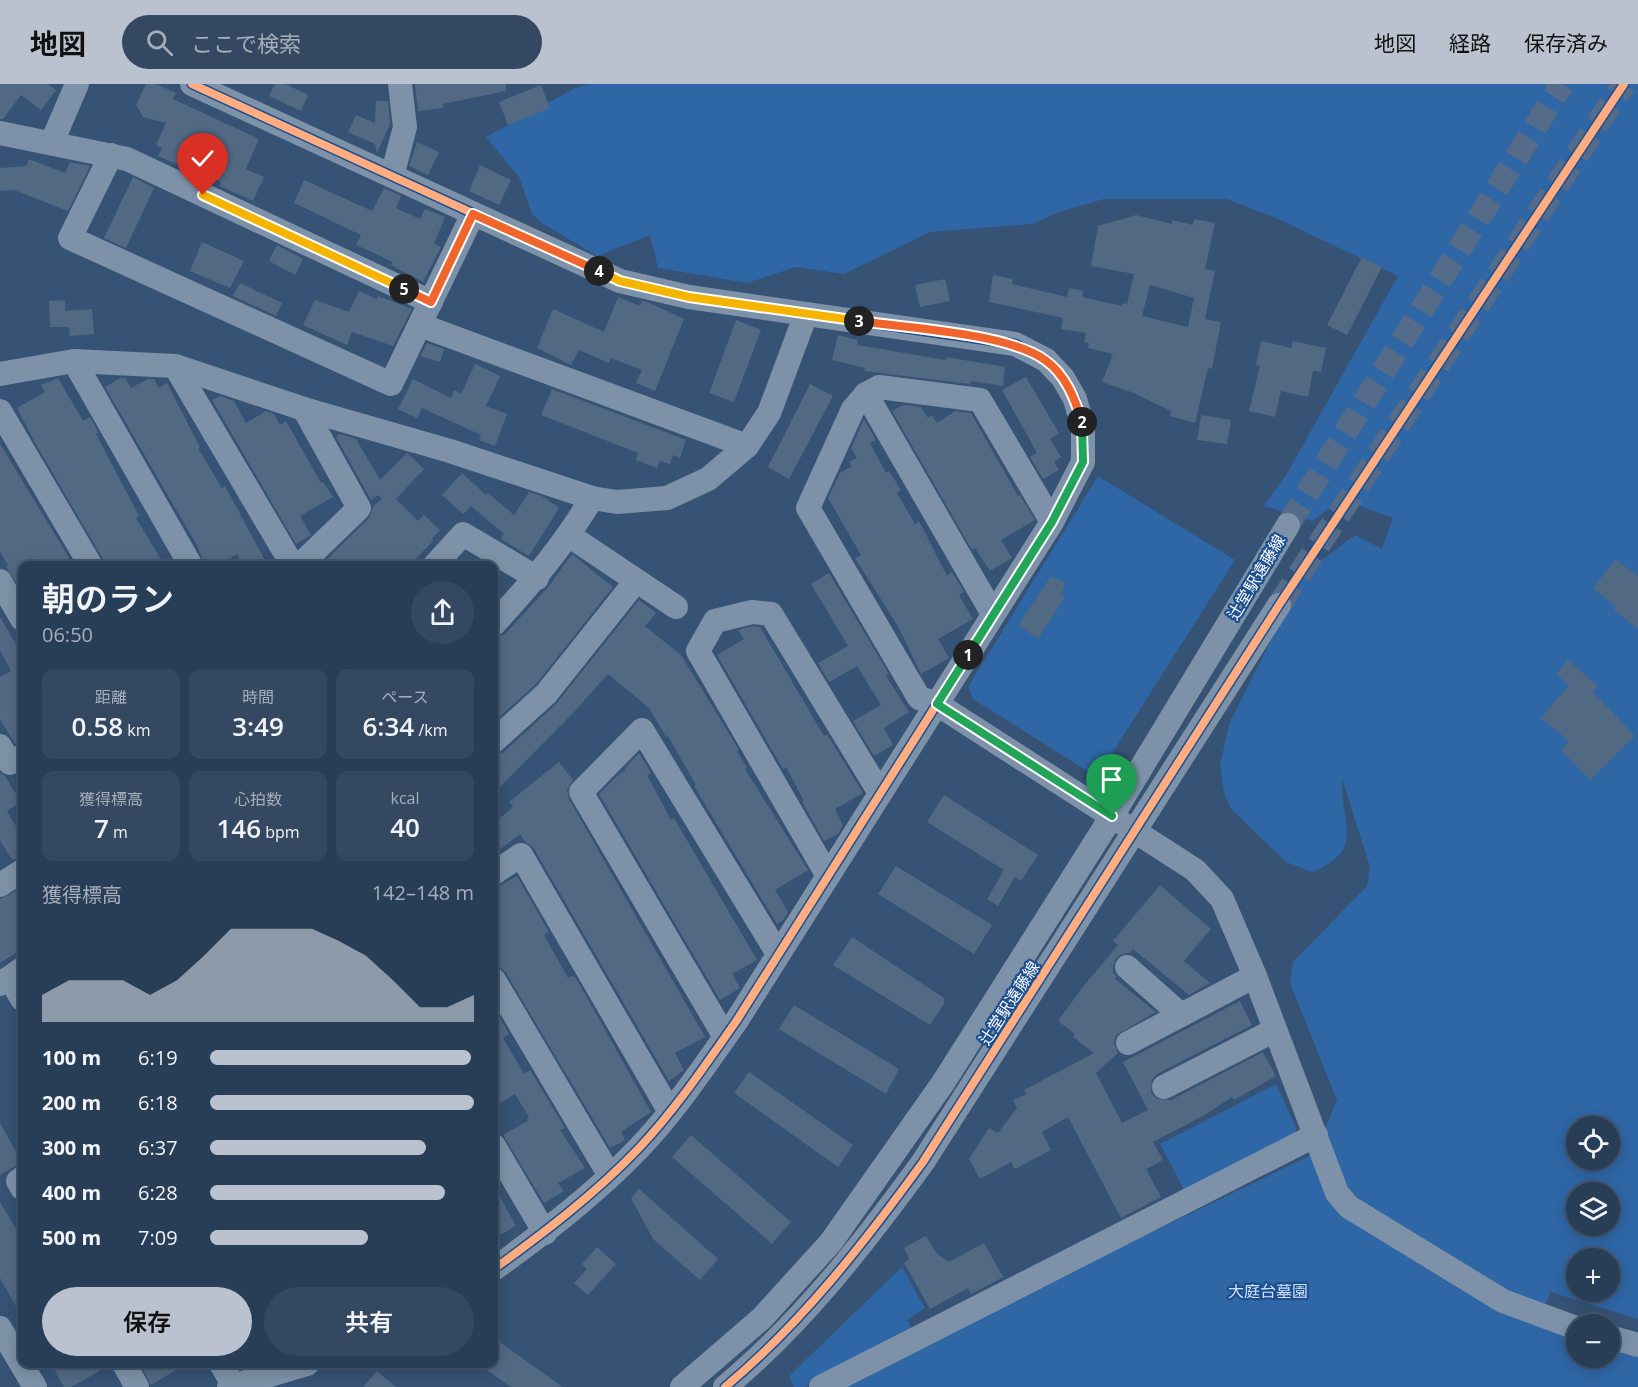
<!DOCTYPE html>
<html lang="ja">
<meta charset="utf-8">
<style>
:root{--surface:#283e57;--page:#344961;--text:#f1f3f6;--muted:#a5aeba;--line:#44576d;--accent:#b9c2ce}
body{margin:0;font-family:"Open Sans","Noto Sans JP",sans-serif;background:var(--page);color:var(--text);height:100vh;display:flex;flex-direction:column;font-size:22px;white-space:nowrap}
*{box-sizing:border-box;margin:0}
p{font-size:20px;color:var(--muted)}
.icon{flex:none;width:33px;height:33px;fill:none;stroke:currentColor;stroke-width:2;stroke-linecap:round;stroke-linejoin:round}
.map{position:relative;flex:1;overflow:hidden}
.side{position:absolute;left:18px;top:477px;width:480px;height:807px;display:flex;flex-direction:column;background:var(--surface);border-radius:12px;box-shadow:0 3px 15px #0003,0 0 0 2px var(--line)}
.side>*{flex:none}
.buttons{position:absolute;left:1566px;top:1032px;display:grid;gap:12px}
.buttons a{display:grid;place-items:center;width:54px;height:54px;border-radius:50%;background:var(--surface);box-shadow:0 3px 15px #0003,0 0 0 2px var(--line);font-size:30px}
.pin{position:absolute;display:grid;place-items:center;width:51px;height:51px;color:#fff;margin:-62px -26px;border-radius:50% 50% 50% 0;rotate:-45deg;box-shadow:0 0 6px #0007}
.pin .icon{rotate:45deg}
.km{position:absolute;width:30px;height:30px;margin:-15px;border-radius:50%;background:#222;color:#fff;font-size:16px;line-height:30px;text-align:center}
.round{display:grid;place-items:center;flex:none;width:63px;height:63px;border-radius:32px;background:var(--page)}
.overview{display:flex;align-items:center;justify-content:space-between;height:102px;padding:0 24px}
h1{font-size:33px;font-weight:600;line-height:45px}
.metrics{display:grid;grid-template-columns:repeat(3,1fr);gap:9px;height:102px;padding:6px 24px}
.metrics div{display:grid;align-content:center;border-radius:12px;background:var(--page);text-align:center}
.metrics b{font-size:26px;font-weight:600}
.metrics small{font-size:16px;font-weight:400}
.metrics p{font-size:16px}
.chart{height:168px;padding:12px 24px}
.chart p{display:flex;justify-content:space-between}
.chart svg{width:100%;height:108px;margin-top:6px;fill:var(--accent);opacity:.7}
.primary-button{display:flex;gap:12px;margin-top:auto;padding:12px 24px}
.primary-button a{flex:1;height:69px;border-radius:36px;background:var(--accent);color:#111;font-size:24px;font-weight:600;line-height:69px;text-align:center}
.primary-button a+a{background:var(--page);color:var(--text)}
ul{padding:0 24px;list-style:none;font-size:20px}
li{display:grid;grid-template-columns:96px 72px 1fr;align-items:center;height:45px}
li i{height:15px;border-radius:8px;background:var(--accent)}
header{display:flex;align-items:center;gap:36px;box-sizing:border-box;height:84px;padding:0 30px;background:var(--accent);color:#111}
header strong{font-size:28px}
nav{display:flex;gap:33px;margin-inline-start:auto;font-size:21px}
.search{width:420px;height:54px;background:var(--page);display:flex;align-items:center;gap:15px;box-sizing:border-box;padding:0 21px;border-radius:33px;color:var(--muted);font-size:22px}
.map>svg:first-child{display:block}
</style>
<header>
<strong>地図</strong>
<div class="search"><svg class="icon" aria-label="search" viewBox="0 0 24 24"><circle cx="10" cy="10" r="6"/><path d="M15 15l6 6"/></svg>ここで検索</div>
<nav><a>地図</a><a>経路</a><a>保存済み</a></nav>
</header>
<div class="map">
<svg width="1638" height="1303" viewBox="0 0 1638 1303">
<rect width="100%" height="100%" fill="#365274"/>
<g fill="#2f66a5" fill-rule="evenodd">
<path d="M590,0h1048v1235l-88,-27 -4,12 30,20v34h34v-20l21,12 7,7v30h-805l482,-234 22,-53 -47,-117 3,-21 74,-76 3,-19 -28,-88c-2,43 25,71 -30,93l-26,-10 -55,-53 -7,-16 -4,-28 9,-41 76,-151 50,-38 27,14 11,-31 -52,-19 -28,22 -49,-15 22,-31 112,-199 -122,-58 -50,-19h-122l-42,12 -30,13 -102,8 -86,42 -48,-7 -49,16 -89,-15 -8,-33 -53,21 -55,-33 -10,-9 -13,-37 -33,-40 89,-49zM1576,1042h34v34h-34zM1576,1108h34v34h-34zM1576,1174h34v34h-34z"/>
<path d="M1098,392l137,84 -138,217 -124,-78 -5,-12z"/>
<path d="M1276,1000l20,43 -1,7 -111,56 -24,-46z"/>
<path d="M902,1183l23,41 -18,12 6,10 -108,57h-11l-5,-11z"/>
</g>
<g fill="#526984" fill-rule="evenodd">
<path d="M0,0h48l8,6 -15,20 -20,-15 -18,24h-3z"/>
<path d="M146,0h10l20,9 -3,6 86,40 -13,30 18,8 -11,24 -33,-15 1,-4 -5,-3 2,-4 -28,-13 -3,7 -29,-13 4,-8 -6,-3 10,-22 -23,-6 -7,-12z"/>
<path d="M275,0h10l23,11 -7,16 -32,-15z"/>
<path d="M415,0h91v7l-63,13v4l-25,3z"/>
<path d="M541,1l9,23 -42,17 -9,-23z"/>
<path d="M376,17h12l2,23 -13,29 -2,-9 -27,-12 8,-17 19,8z"/>
<path d="M417,58l22,10 -11,23 -19,-9z"/>
<path d="M29,75l36,14 5,-11 20,4 -22,45 -54,-21 -14,1v-23l26,-2z"/>
<path d="M480,81l31,15 -12,25 -30,-14z"/>
<path d="M133,93l21,11 -28,60 -22,-10z"/>
<path d="M304,96l68,31 12,-23 17,8 -5,12 24,11 5,-10 20,8 -11,27 7,3 -18,35 -32,-17 2,-3 -37,-17 5,-10 -67,-32z"/>
<path d="M1136,131l36,9v-4l21,5 1,-6 21,4 -10,46 10,2 -10,48 16,3 -9,47 -4,-1 -13,55 -25,-7 1,-5 -37,-18 -32,-11 11,-28 -25,-6 1,-5 -5,-1 2,-9 -25,-4 2,-11 -74,-16 4,-27 20,4 -1,5 55,13 2,-9 14,3 -1,6 40,9 1,-3 4,1 7,-30 -43,-8 7,-40zM1150,201l44,13 -6,29 -46,-11z"/>
<path d="M202,158l42,19 -14,27 -40,-17z"/>
<path d="M277,161l26,14 -8,16 -26,-14z"/>
<path d="M1362,173l20,10 -35,68 -20,-10z"/>
<path d="M945,195l5,22 -30,6 -5,-22z"/>
<path d="M240,199l42,20 -6,13 -43,-20z"/>
<path d="M359,207l18,8 1,-3 34,13 -19,37 -41,-14 -5,13 -44,-20 12,-25 34,12z"/>
<path d="M618,213l22,9 2,-5 5,1 37,17 -29,72 -19,-8 6,-13 -31,-12 -2,5 -30,-13 -8,15 -34,-17 16,-39 51,23z"/>
<path d="M65,216v11l27,-2 2,25 -24,2 -1,-9h-19l-1,-26z"/>
<path d="M736,236l25,10 -27,72 -25,-9z"/>
<path d="M838,251l20,5 -1,5 89,15v-3l59,10 -2,19 -32,-5 -1,3 -106,-13 1,-3 -33,-8z"/>
<path d="M1261,257l30,7 2,-7 33,7 -5,24 -8,-1 -5,26 -27,-6 -6,26 -26,-6 11,-45 -4,-1z"/>
<path d="M427,259l17,6 -4,13 -20,-6z"/>
<path d="M475,280l25,12 -14,30 21,8 -12,32 -16,-6 2,-5 -59,-27 -5,10 -19,-9 15,-30 38,19 3,-8 7,4z"/>
<path d="M1026,293l33,56 -9,6 11,18 -7,5 5,8 -16,9 -13,-22 7,-4 -35,-63z"/>
<path d="M58,294l25,43 7,-4 9,16 -3,1 43,82 -3,2 29,48h-58l-73,-125 -17,-33 28,-16 -4,-7z"/>
<path d="M120,294h5l6,10 17,-9h6l5,9 8,-5 33,64 -2,1 24,40 3,-2 43,80h-25l-6,-12 -19,12h-13l-7,-19 -93,-160z"/>
<path d="M810,300l23,12 -44,83 -21,-12z"/>
<path d="M552,305l134,51 -6,18 -7,-3 -3,9 -10,-3 -3,7 -21,-8 2,-7 -97,-38z"/>
<path d="M220,312l14,5 12,22 20,-12 8,3 6,11 6,-4 35,62 2,-1 10,15 -33,19 11,19 -15,9 -84,-144z"/>
<path d="M904,321l17,2 7,11 4,-3 5,8 18,-12 16,2 47,83 2,-1 15,25 -34,20 11,18 -22,13 -15,-23 -3,2 -80,-139z"/>
<path d="M1201,331l30,5 -4,24 -30,-4z"/>
<path d="M864,335l12,21 -6,3 16,30 3,-2 12,19 -4,3 18,31 4,-3 28,55 5,-4 12,20 -5,3 14,24 -35,20 11,19 -28,16 -22,-46 -44,-70 6,-3 -33,-57 12,-25 12,-7 -3,-4 8,-4 -6,-10z"/>
<path d="M340,350l16,5 24,41 27,-27 17,16 -28,30 22,22 6,-6 16,15 -8,9 1,2 -24,25h-89l49,-48 4,-11 9,-8 -4,-4 -7,5 -35,-63z"/>
<path d="M0,360l74,122h-52v25l-16,-24 2,-2 -8,-13z"/>
<path d="M462,389l24,22 2,-2 26,22 15,-23 13,4 17,12 -30,48 -28,-17 3,-5 -33,-28 -8,8 -21,-19z"/>
<path d="M572,470l41,33 -77,97 -42,38v-42l7,-8 -7,-8v-26l11,-4 44,-48z"/>
<path d="M1615,475l23,17v53l-24,-19 2,-4 -23,-17z"/>
<path d="M829,489l60,101 -3,2 23,36 -25,16 9,17 -19,11 -21,-35 28,-16 -24,-39 -28,16 -11,-19 30,-17 -37,-62z"/>
<path d="M1051,492l15,8 -5,10 4,3 -27,42 -20,-14z"/>
<path d="M639,516l17,13 -11,13 36,29 58,95 -2,1 10,17 -2,1 63,101 -33,20 13,22 -5,8 -6,4 -83,-138 2,-1 -28,-49 -2,1 -17,-29 -41,-34 -33,37 -81,82v-38l10,-3 52,-48z"/>
<path d="M0,533l22,37v88l-7,2 -15,-25v-42l11,-6 -11,-21z"/>
<path d="M753,542l7,1 64,109 3,-2 36,59 -28,16 8,16 -5,9 -14,7 -22,-39 2,-1 -18,-34 -3,2 -66,-114 27,-16 -6,-9z"/>
<path d="M1568,576l30,26 -5,6 42,44 -45,44 -29,-30 8,-9 -28,-23 28,-33 -13,-11z"/>
<path d="M639,669l12,20 -4,2 24,45 3,-2 83,142 -25,14 8,14 -20,12 -121,-206 18,-18 9,-6 -1,-2z"/>
<path d="M559,678l14,18 -6,10 2,9 136,238 -30,16 9,17 -15,11 -136,-234 -8,-5 -5,-8 -26,20v-31l19,-16 -4,-5z"/>
<path d="M0,689l5,3 16,26 -14,9 15,25v21l-10,3 -12,-20z"/>
<path d="M944,711l94,60 -17,26 -6,-4 -17,29 -11,-7 17,-29 -77,-48z"/>
<path d="M896,782l96,59 -18,29 -96,-60z"/>
<path d="M517,792l32,56 -5,3 24,43 4,-2 4,2 75,134 -30,20 4,8 -15,8 -104,-175 -6,-6 -6,-1v-77z"/>
<path d="M1160,801l51,44 -27,32 26,22 -21,12 -56,-46 -4,4 -7,1 -6,4 -3,7v7l4,5 -2,2 41,33 -40,23 -2,8 4,10 -22,20 26,50 26,-13 -25,-48 117,-61 12,24 -95,49 -5,6 -1,13 6,6 14,1 92,-48 13,24 -42,24 -2,-3 -29,19 -50,26 10,18 -17,9 15,28 -40,21 -53,-101 -26,15 9,18 -36,19 -4,-7 -31,17 -11,-20 20,-31 9,5 19,-25 -4,-8 14,-6 -3,-4 70,-37 -21,-16 2,-3 -17,-13 24,-33 36,-43 -5,-4z"/>
<path d="M22,804v61l-22,14v-64z"/>
<path d="M852,853l92,61v6l-14,21 -97,-60z"/>
<path d="M794,921l105,64 -13,25 -107,-65z"/>
<path d="M494,923l15,27 -6,4 21,36 6,-4 35,58 -5,2 25,38 -27,15 6,8 -20,12 -41,-68 25,-14 -1,-2 2,-2 -14,-23 -21,13z"/>
<path d="M749,988l104,73 -15,22 -104,-74z"/>
<path d="M0,1039l22,39 -22,13z"/>
<path d="M691,1051l100,87 -19,22 -100,-87z"/>
<path d="M494,1102l22,40 -18,10 -4,-8z"/>
<path d="M639,1105l79,70 -18,21 -47,-41 -22,-41z"/>
<path d="M0,1118l22,37v78l-22,-39z"/>
<path d="M926,1152l11,18 12,8 35,-19 19,34 -32,17 -3,-6 -38,21 -26,-46 5,-4 -5,-11z"/>
<path d="M597,1163l19,17 -28,31 -14,-12 13,-14 -5,-5z"/>
<path d="M494,1254l69,49h-52l-33,-23h16z"/>
<path d="M51,1280h59v1l-39,22h-7z"/>
<path d="M140,1280h46l-35,21z"/>
<path d="M377,1287l19,16h-33z"/>
</g>
<g fill="none" stroke-linecap="round" stroke-linejoin="round">
<g stroke="#546c89" stroke-width="24" stroke-dasharray="24 12" stroke-linecap="butt">
<path d="M1288,441l274,-441"/>
<path d="M1279,521l345,-521"/>
</g>
<g stroke="#7d92a8" stroke-width="24">
<path d="M192,0l428,197 69,16 326,47 31,16 17,18 12,21 8,28v35l-31,60 -315,498c-31,44 -61,89 -98,128 -44,46 -94,84 -145,121"/>
<path d="M0,49l127,26 304,143"/>
<path d="M52,58l25,-58"/>
<path d="M111,71l-41,83 321,146 82,-170"/>
<path d="M392,92l13,-49 -5,-43"/>
<path d="M420,241l327,121"/>
<path d="M74,277l117,205"/>
<path d="M175,282l118,200"/>
<path d="M0,290l74,-13 101,5 129,43 146,42 142,47 25,4 50,-4 41,-19 39,-33 22,-33 37,-99"/>
<path d="M866,310l127,220"/>
<path d="M0,327l91,155"/>
<path d="M1052,438l-72,-122 -101,-13 -13,7 -13,15 -45,99 111,190 18,6 258,166 27,29 33,77 82,217 12,14 154,94 73,27"/>
<path d="M570,452l106,71"/>
<path d="M299,482l60,-58 -55,-99"/>
<path d="M434,482l29,-32 74,44"/>
<path d="M0,497l22,38"/>
<path d="M494,540c37,-40 70,-79 98,-126"/>
<path d="M494,657l52,-47 90,-113"/>
<path d="M0,662l10,17 12,-7"/>
<path d="M494,789l27,-18 149,257"/>
<path d="M828,792l-130,-225 17,-30 37,-9 19,2 109,179"/>
<path d="M0,801l22,-14"/>
<path d="M1127,883l54,48"/>
<path d="M10,894l12,21"/>
<path d="M494,896l116,196"/>
<path d="M0,900l22,-15"/>
<path d="M725,953l-144,-245 61,-62 136,224"/>
<path d="M1128,959l127,-67"/>
<path d="M1164,1003l111,-57"/>
<path d="M494,1062l51,87"/>
<path d="M22,1094l-4,3 4,7"/>
<path d="M0,1244l35,59"/>
<path d="M1610,1253l28,8"/>
<path d="M124,1280l13,23"/>
<path d="M221,1280l13,22"/>
<path d="M229,1303l78,-23"/>
<path d="M682,1303l80,-69 69,-76 112,-159 169,-267 176,-291"/>
<path d="M725,1303c77,-64 139,-144 198,-225l356,-557"/>
<path d="M821,1303l495,-252"/>
</g>
<defs>
<g id="cycleway">
<path d="M192,0l428,197 69,16 326,47 31,16 17,18 12,21 8,28v35l-31,60 -315,498c-31,44 -61,89 -98,128 -44,46 -94,84 -145,121"/>
<path d="M725,1303c77,-64 139,-144 198,-225l356,-557 345,-521"/>
</g>
</defs>
<use href="#cycleway" stroke="#1b4f8f" stroke-width="11"/>
<use href="#cycleway" stroke="#ffac80" stroke-width="8"/>
</g>
<g fill="none" stroke-linecap="round" stroke-linejoin="round">
<defs>
<path id="split-1" d="M968,571l-31,49 175,112"/>
<path id="split-2" d="M968,571l84,-133 31,-60 -1,-40"/>
<path id="split-3" d="M859,237c48,7 149,12 186,39 21,15 30,39 37,62"/>
<path id="split-4" d="M599,187l21,10 69,16 170,24"/>
<path id="split-5" d="M404,205l27,13 42,-88 126,57"/>
<path id="split-6" d="M203,111l201,94"/>
</defs>
<use href="#split-1" stroke="#fff" stroke-width="12"/>
<use href="#split-2" stroke="#fff" stroke-width="12"/>
<use href="#split-3" stroke="#fff" stroke-width="12"/>
<use href="#split-4" stroke="#fff" stroke-width="12"/>
<use href="#split-5" stroke="#fff" stroke-width="12"/>
<use href="#split-6" stroke="#fff" stroke-width="12"/>
<use href="#split-1" stroke="#22a559" stroke-width="8"/>
<use href="#split-2" stroke="#22a559" stroke-width="8"/>
<use href="#split-3" stroke="#f0652b" stroke-width="8"/>
<use href="#split-4" stroke="#f5b400" stroke-width="8"/>
<use href="#split-5" stroke="#f0652b" stroke-width="8"/>
<use href="#split-6" stroke="#f5b400" stroke-width="8"/>
</g>
<g text-anchor="middle" stroke-width="4.5" stroke-linejoin="round" paint-order="stroke">
<g font-size="16" fill="#fff" stroke="#1b4f8f">
<text transform="translate(1256 493) rotate(-59)" y="6">辻堂駅遠藤線</text>
<text transform="translate(1009 919) rotate(-57)" y="6">辻堂駅遠藤線</text>
</g>
<g font-size="16" fill="#cfe3fa" stroke="#1b4f8f">
<text x="1268" y="1213">大庭台墓園</text>
</g>
</g>
</svg>
<div class="buttons">
<a><svg class="icon" aria-label="locate" viewBox="0 0 24 24"><circle cx="12" cy="12" r="6"/><path d="M12 2v4M12 18v4M2 12h4M18 12h4"/></svg></a>
<a><svg class="icon" aria-label="layers" viewBox="0 0 24 24"><path d="M12 4l9 5-9 5-9-5zM3 14l9 5 9-5"/></svg></a>
<a>+</a>
<a>−</a>
</div>
<div class="pin" style="left:1112px;top:732px;background:#1e9e55"><svg class="icon" aria-label="arrive" viewBox="0 0 24 24"><path d="M6 21V4h12l-3 4 3 4H6"/></svg></div>
<div class="pin" style="left:203px;top:111px;background:#d93025"><svg class="icon" aria-label="check" viewBox="0 0 24 24"><path d="M5 12l5 5 9-10"/></svg></div>
<b class="km" style="left:968px;top:571px">1</b>
<b class="km" style="left:1082px;top:338px">2</b>
<b class="km" style="left:859px;top:237px">3</b>
<b class="km" style="left:599px;top:187px">4</b>
<b class="km" style="left:404px;top:205px">5</b>
<section class="side">
<div class="overview"><div><h1>朝のラン</h1><p>06:50</p></div><a class="round"><svg class="icon" aria-label="share" viewBox="0 0 24 24"><path d="M12 15V3M7 8l5-5 5 5M5 13v7h14v-7"/></svg></a></div>
<div class="metrics">
<div><p>距離</p><b>0.58<small> km</small></b></div>
<div><p>時間</p><b>3:49</b></div>
<div><p>ペース</p><b>6:34<small> /km</small></b></div>
</div>
<div class="metrics">
<div><p>獲得標高</p><b>7<small> m</small></b></div>
<div><p>心拍数</p><b>146<small> bpm</small></b></div>
<div><p>kcal</p><b>40</b></div>
</div>
<div class="chart"><p><span>獲得標高</span>142–148 m</p>
<svg viewBox="0 0 160 44" preserveAspectRatio="none"><path d="M0 44V33L10 27L20 27L30 27L40 33L50 27L60 17L70 6L80 6L90 6L100 6L110 11L120 17L130 27L140 38L150 38L160 33V44z"/></svg>
</div>
<ul>
<li><b>100 m</b>6:19<i style="width:99%"></i></li>
<li><b>200 m</b>6:18<i style="width:100%"></i></li>
<li><b>300 m</b>6:37<i style="width:82%"></i></li>
<li><b>400 m</b>6:28<i style="width:89%"></i></li>
<li><b>500 m</b>7:09<i style="width:60%"></i></li>
</ul>
<div class="primary-button"><a>保存</a><a>共有</a></div>
</section>
</div>
